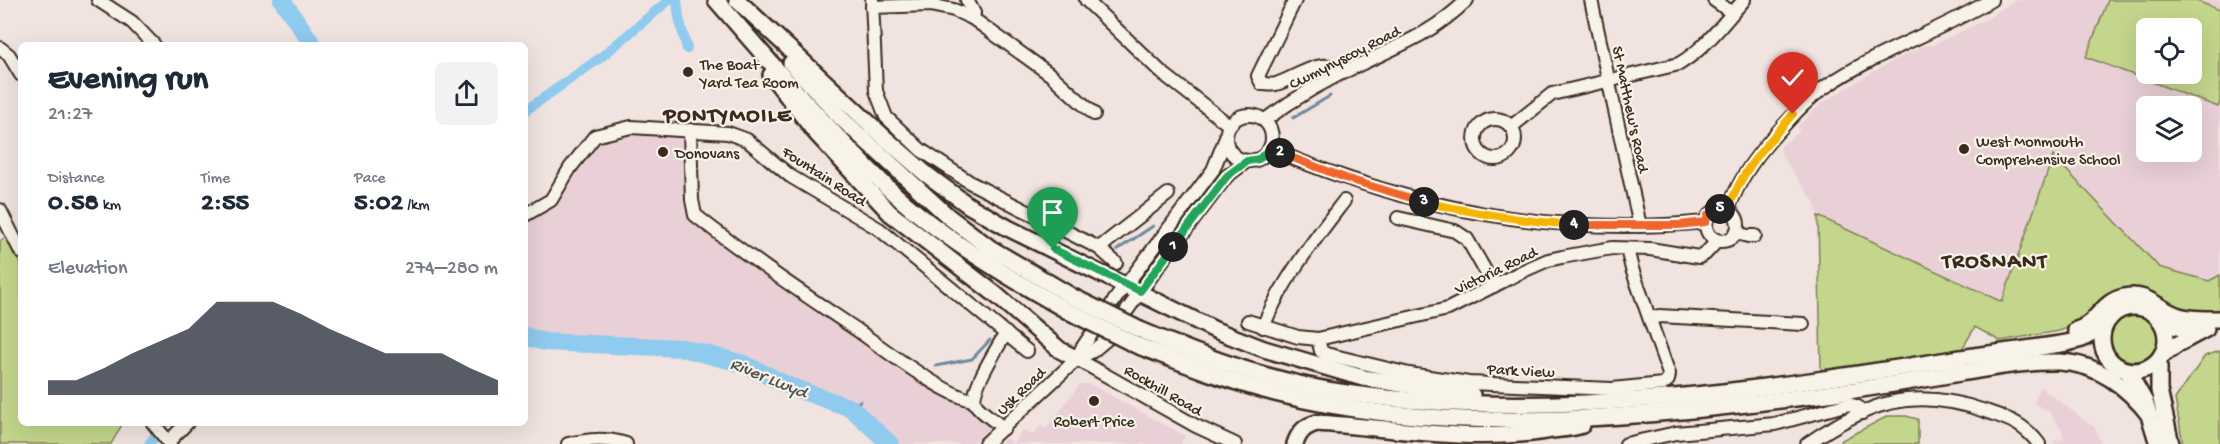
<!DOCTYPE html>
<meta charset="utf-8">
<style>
:root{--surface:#fff;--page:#f2f2f3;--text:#1f2937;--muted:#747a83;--accent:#111827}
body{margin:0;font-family:"Gochi Hand",sans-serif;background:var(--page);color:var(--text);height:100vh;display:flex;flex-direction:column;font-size:22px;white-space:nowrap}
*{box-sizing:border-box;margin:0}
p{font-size:20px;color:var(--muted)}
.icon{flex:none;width:33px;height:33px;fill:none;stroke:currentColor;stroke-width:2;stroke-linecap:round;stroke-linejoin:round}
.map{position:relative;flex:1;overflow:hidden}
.panel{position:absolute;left:18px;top:42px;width:510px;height:384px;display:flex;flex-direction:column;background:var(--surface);border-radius:9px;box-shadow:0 6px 24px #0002}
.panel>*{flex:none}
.tools{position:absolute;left:2136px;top:18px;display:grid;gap:12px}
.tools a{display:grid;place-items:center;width:66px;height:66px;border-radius:9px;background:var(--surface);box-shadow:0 6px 24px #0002;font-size:30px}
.pin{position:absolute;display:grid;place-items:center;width:51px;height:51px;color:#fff;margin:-62px -26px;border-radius:50% 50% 50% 0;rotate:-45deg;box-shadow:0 0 6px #0007}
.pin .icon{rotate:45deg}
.km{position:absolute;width:30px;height:30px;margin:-15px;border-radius:50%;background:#222;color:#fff;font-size:16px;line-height:30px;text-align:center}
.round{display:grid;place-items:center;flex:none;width:63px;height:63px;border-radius:9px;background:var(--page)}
.head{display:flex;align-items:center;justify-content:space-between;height:102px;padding:0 30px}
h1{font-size:33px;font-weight:800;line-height:45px}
.stats{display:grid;grid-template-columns:repeat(3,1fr);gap:9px;height:102px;padding:6px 30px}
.stats div{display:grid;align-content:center}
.stats b{font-size:26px;font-weight:800}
.stats small{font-size:16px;font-weight:400}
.stats p{font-size:16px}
.chart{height:168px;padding:12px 30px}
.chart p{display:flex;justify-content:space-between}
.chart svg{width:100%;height:108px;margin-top:6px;fill:var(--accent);opacity:.7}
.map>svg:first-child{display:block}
</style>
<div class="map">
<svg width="2220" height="444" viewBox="0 0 2220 444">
<rect width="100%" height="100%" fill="#f1e3e0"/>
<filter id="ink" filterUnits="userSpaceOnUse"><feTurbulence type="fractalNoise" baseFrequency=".0167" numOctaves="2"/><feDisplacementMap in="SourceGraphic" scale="12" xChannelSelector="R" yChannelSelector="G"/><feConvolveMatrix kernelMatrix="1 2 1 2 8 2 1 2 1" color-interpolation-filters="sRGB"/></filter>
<g filter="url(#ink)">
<g fill="#e9d0d7" fill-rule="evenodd">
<path d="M2014,0h206v275l-11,6 -50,-14 -106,-111 -51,146 -184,-86 -3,-13 -34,-48 -1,-8 20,-16 -3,-4 25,-24 58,-35 43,-22 10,-1 54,-26zM2146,28h46v46h-46zM2146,106h46v46h-46z"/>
<path d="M631,127l59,3 5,85 244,175 40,24 7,7 2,8 -17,15h-74l-46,-36 -60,-21 -47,-23 -62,-16 -138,-6 -19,-6v-120l26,-16 44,-64z"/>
<path d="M1080,384h10l95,52 -4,8h-182l8,-6 6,6 9,-14 11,5 7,-9 6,3z"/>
<path d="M2040,387l55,41 6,16h-47l-1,-2 11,-4 -2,-8 -13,-18 -15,-9z"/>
</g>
<g fill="#c3d68b" stroke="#7f8054" stroke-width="1.5" fill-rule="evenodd">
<path d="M2108,0h86l26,10v92l-2,5 -132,-50zM2146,28h46v46h-46z"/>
<path d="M2053,156l106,111 50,14 11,-6v40l-35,2 -49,-21 -59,29 -18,6 -59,10 -25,-14 -13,22 -141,21 -3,-154 184,86z"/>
<path d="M6,237l15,27v159h102l-12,21h-111v-203z"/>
<circle cx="2134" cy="337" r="24"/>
<path d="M2220,351v93h-37l-8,-45 30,-43z"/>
<path d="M1888,416h18l12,3v25h-78l2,-4z"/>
</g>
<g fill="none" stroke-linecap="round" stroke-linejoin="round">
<g stroke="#6d8b9b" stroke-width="3">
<path d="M1293,118l37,-22"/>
<path d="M1117,250l36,-24"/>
<path d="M936,366l36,-7 18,-19"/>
<path d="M851,408l9,-7"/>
</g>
<g stroke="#8ecbee" stroke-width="10">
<path d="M677,0l2,18 8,31"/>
<path d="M525,111l75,-53 69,-58"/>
<path d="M149,444l16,-21"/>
</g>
<g stroke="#8ecbee" stroke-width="18">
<path d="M282,0l31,45"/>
<path d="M525,336l19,6 138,6 62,16 47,23 60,21 39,36"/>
</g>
<defs>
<g id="minor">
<path d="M98,0l34,22 22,23"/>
<path d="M872,0l4,91 10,26 35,33 50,33 128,65 69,-54"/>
<path d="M967,0l7,13 -2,5"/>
<path d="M1086,0l75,72 68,53"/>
<path d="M1295,0l-37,76 4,8c5,0 10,1 14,0 21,-6 47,-30 66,-11"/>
<path d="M1591,0l49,226"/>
<path d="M1714,0l18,13"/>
<path d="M872,7l58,-2 24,5 18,8 79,57 43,39"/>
<path d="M0,48l9,7 12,20"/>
<circle cx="1249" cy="138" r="23"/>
<circle cx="1495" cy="139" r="20"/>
<path d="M1265,120c31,-23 64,-42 100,-58 40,-19 69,-30 102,-62"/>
<path d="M1511,127l41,-33 127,-30c27,-16 44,-41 65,-64"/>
<path d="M690,130l2,70 3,15c53,42 109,79 165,117 22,16 90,67 114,68"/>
<path d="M1270,149c144,60 279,88 436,73"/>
<circle cx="1722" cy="225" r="16"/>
<path d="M0,210l21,42"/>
<path d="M1728,210c11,-30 24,-49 45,-73 17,-18 32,-36 52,-50 51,-35 113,-55 166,-87"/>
<path d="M525,215l26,-15 19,-32 25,-32 36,-9 97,6 19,7 43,36 89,53 148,122"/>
<path d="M1398,218l57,13 12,8 27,47"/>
<path d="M1736,233l12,3h7"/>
<path d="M1099,248l17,15"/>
<path d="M1650,319l9,-3 144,8"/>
<path d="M1248,321l50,16 20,2 3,12 5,3 83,20 60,9 143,6 51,-5 5,-4 1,-6 -37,-105 -5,-20"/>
<path d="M1263,327c18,-45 52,-88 81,-126"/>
<path d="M1318,339l130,-30 75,-38 25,-11 14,-3 50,-9 38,1 49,8 6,-3 13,-14"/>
<path d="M1077,359l5,-11 34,-50 97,-128 12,-30"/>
<path d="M1077,359l119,67 39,18"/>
<path d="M153,423l17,21"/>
<path d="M1004,428c-7,-5 -26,-18 -29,-25 -5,-13 23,-56 31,-70"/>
<path d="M168,442l19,-19"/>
<path d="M568,444c21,-5 38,-6 58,0"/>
<path d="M985,444l92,-85 16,-8 13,-11 54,-76 67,-88 20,-15"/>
<path d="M1626,444l50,-11 99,-9 74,-20 9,3 4,6"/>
<path d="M1807,444c61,-42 106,-58 178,-33 24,8 38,12 54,33"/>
</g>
<g id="major">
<path d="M716,0c55,63 110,128 170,186 50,48 120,90 180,124"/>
<path d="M737,0l149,139 40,35 42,31 40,23 207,102 49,19 99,29 109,17"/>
<path d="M791,63l51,56 107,98 41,31 83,49"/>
<path d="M771,75l44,57 75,81 105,81 65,56 17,9"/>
<circle cx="2134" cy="339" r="32"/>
<path d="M2162,322l19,6 22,1"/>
<path d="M1140,330c68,29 139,54 213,64 196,27 407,-3 601,-35 38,-6 75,-10 113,-16l15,-4 21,-12"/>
<path d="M2076,330c20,-5 26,-29 48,-33 22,-5 32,10 50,17 13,6 32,5 46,5"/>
<path d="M1136,345c46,18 92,36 139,48 173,45 369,25 544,2 47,-6 94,-14 141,-22 32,-5 65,-12 99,-11 38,1 69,25 91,54"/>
<path d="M2161,356l17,-12 28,-15"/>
<path d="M2159,361v29l12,54"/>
<path d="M2128,372l17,30 13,42"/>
<path d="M1295,444c4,-12 10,-18 22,-21 77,5 152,20 229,8 11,-2 25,-2 36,-6"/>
</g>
</defs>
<use href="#minor" stroke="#3b2a1e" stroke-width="16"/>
<use href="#major" stroke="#3b2a1e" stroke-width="20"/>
<use href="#minor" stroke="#f7f3e8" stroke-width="12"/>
<use href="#major" stroke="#f7f3e8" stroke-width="15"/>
<defs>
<g id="major-bridge">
<path d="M1073,297l67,33"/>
<path d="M1066,310l70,35"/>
</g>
</defs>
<use href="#major-bridge" stroke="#3b2a1e" stroke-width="20" stroke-linecap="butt"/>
<use href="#major-bridge" stroke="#f7f3e8" stroke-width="15"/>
</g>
</g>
<g fill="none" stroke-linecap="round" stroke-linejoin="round" filter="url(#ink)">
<defs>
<path id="split-1" d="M1053,249l87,42 33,-44"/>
<path id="split-2" d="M1173,247l54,-71 20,-15 12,-2 11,-11 10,5"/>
<path id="split-3" d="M1280,153l68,26 76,23"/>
<path id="split-4" d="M1424,202c50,11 99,19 150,23"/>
<path id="split-5" d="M1574,225h104l28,-3 2,-7 12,-6"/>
<path id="split-6" d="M1720,209l8,1c15,-43 36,-62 65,-96"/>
</defs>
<use href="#split-1" stroke="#fff" stroke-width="12"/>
<use href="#split-2" stroke="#fff" stroke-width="12"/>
<use href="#split-3" stroke="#fff" stroke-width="12"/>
<use href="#split-4" stroke="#fff" stroke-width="12"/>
<use href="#split-5" stroke="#fff" stroke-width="12"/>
<use href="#split-6" stroke="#fff" stroke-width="12"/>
<use href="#split-1" stroke="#22a559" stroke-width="8"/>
<use href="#split-2" stroke="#22a559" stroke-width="8"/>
<use href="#split-3" stroke="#f0652b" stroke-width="8"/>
<use href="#split-4" stroke="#f5b400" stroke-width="8"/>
<use href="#split-5" stroke="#f0652b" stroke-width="8"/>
<use href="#split-6" stroke="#f5b400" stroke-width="8"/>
</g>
<g fill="#3b2a1e" stroke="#f7f3e8" stroke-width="2">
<circle cx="688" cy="72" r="6"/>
<circle cx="1964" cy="149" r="6"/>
<circle cx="663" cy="152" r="6"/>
<circle cx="1094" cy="401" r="6"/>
</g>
<g text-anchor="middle" stroke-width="4.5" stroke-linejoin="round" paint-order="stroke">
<g font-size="16" fill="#3b2a1e" stroke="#f7f3e8">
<text transform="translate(1344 56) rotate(-27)" y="6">Cwmynyscoy Road</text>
<text transform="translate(1632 109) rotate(78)" y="6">St Matthew's Road</text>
<text transform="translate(825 175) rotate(33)" y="6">Fountain Road</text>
<text transform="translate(1495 269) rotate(-26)" y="6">Victoria Road</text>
<text transform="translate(1521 369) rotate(3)" y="6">Park View</text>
<text transform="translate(1164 389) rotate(30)" y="6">Rockhill Road</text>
<text transform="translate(1020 390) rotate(-44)" y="6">Usk Road</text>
</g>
<g font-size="16" fill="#3b2a1e" stroke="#f7f3e8" text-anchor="start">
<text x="700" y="69">The Boat<tspan x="700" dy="18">Yard Tea Room</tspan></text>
<text x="1976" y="146">West Monmouth<tspan x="1976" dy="18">Comprehensive School</tspan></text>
<text x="675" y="158">Donovans</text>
<text x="1094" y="426" text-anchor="middle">Robert Price</text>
</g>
<g font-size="18" font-style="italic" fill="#505252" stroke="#f7f3e8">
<text transform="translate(769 377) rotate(22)" y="6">River Lwyd</text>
</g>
<g font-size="22" font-weight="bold" letter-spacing="1.5" fill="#3b2a1e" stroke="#f7f3e8">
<text x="728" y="121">PONTYMOILE</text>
<text x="1995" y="267">TROSNANT</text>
</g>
</g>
</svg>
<div class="tools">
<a><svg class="icon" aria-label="locate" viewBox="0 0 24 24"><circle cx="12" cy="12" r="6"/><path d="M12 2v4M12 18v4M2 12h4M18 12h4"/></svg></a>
<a><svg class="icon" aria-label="layers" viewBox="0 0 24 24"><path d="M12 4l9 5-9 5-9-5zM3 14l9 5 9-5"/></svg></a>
</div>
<div class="pin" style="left:1053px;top:249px;background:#1e9e55"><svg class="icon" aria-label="arrive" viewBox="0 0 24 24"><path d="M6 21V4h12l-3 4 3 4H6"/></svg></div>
<div class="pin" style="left:1793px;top:114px;background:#d93025"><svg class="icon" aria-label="check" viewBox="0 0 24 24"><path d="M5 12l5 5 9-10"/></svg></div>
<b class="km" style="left:1173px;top:247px">1</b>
<b class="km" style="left:1280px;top:153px">2</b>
<b class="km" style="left:1424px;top:202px">3</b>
<b class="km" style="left:1574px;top:225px">4</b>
<b class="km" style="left:1720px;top:209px">5</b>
<section class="panel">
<div class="head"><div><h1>Evening run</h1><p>21:27</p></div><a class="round"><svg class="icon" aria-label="share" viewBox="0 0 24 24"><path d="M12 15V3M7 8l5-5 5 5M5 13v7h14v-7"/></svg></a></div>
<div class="stats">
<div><p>Distance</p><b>0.58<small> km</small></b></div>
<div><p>Time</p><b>2:55</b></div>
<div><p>Pace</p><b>5:02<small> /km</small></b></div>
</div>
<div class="chart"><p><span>Elevation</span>274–280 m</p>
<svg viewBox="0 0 160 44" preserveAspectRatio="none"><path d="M0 44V38L10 38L20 33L30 27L40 22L50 17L60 6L70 6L80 6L90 11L100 17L110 22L120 27L130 27L140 27L150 33L160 38V44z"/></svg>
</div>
</section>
</div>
